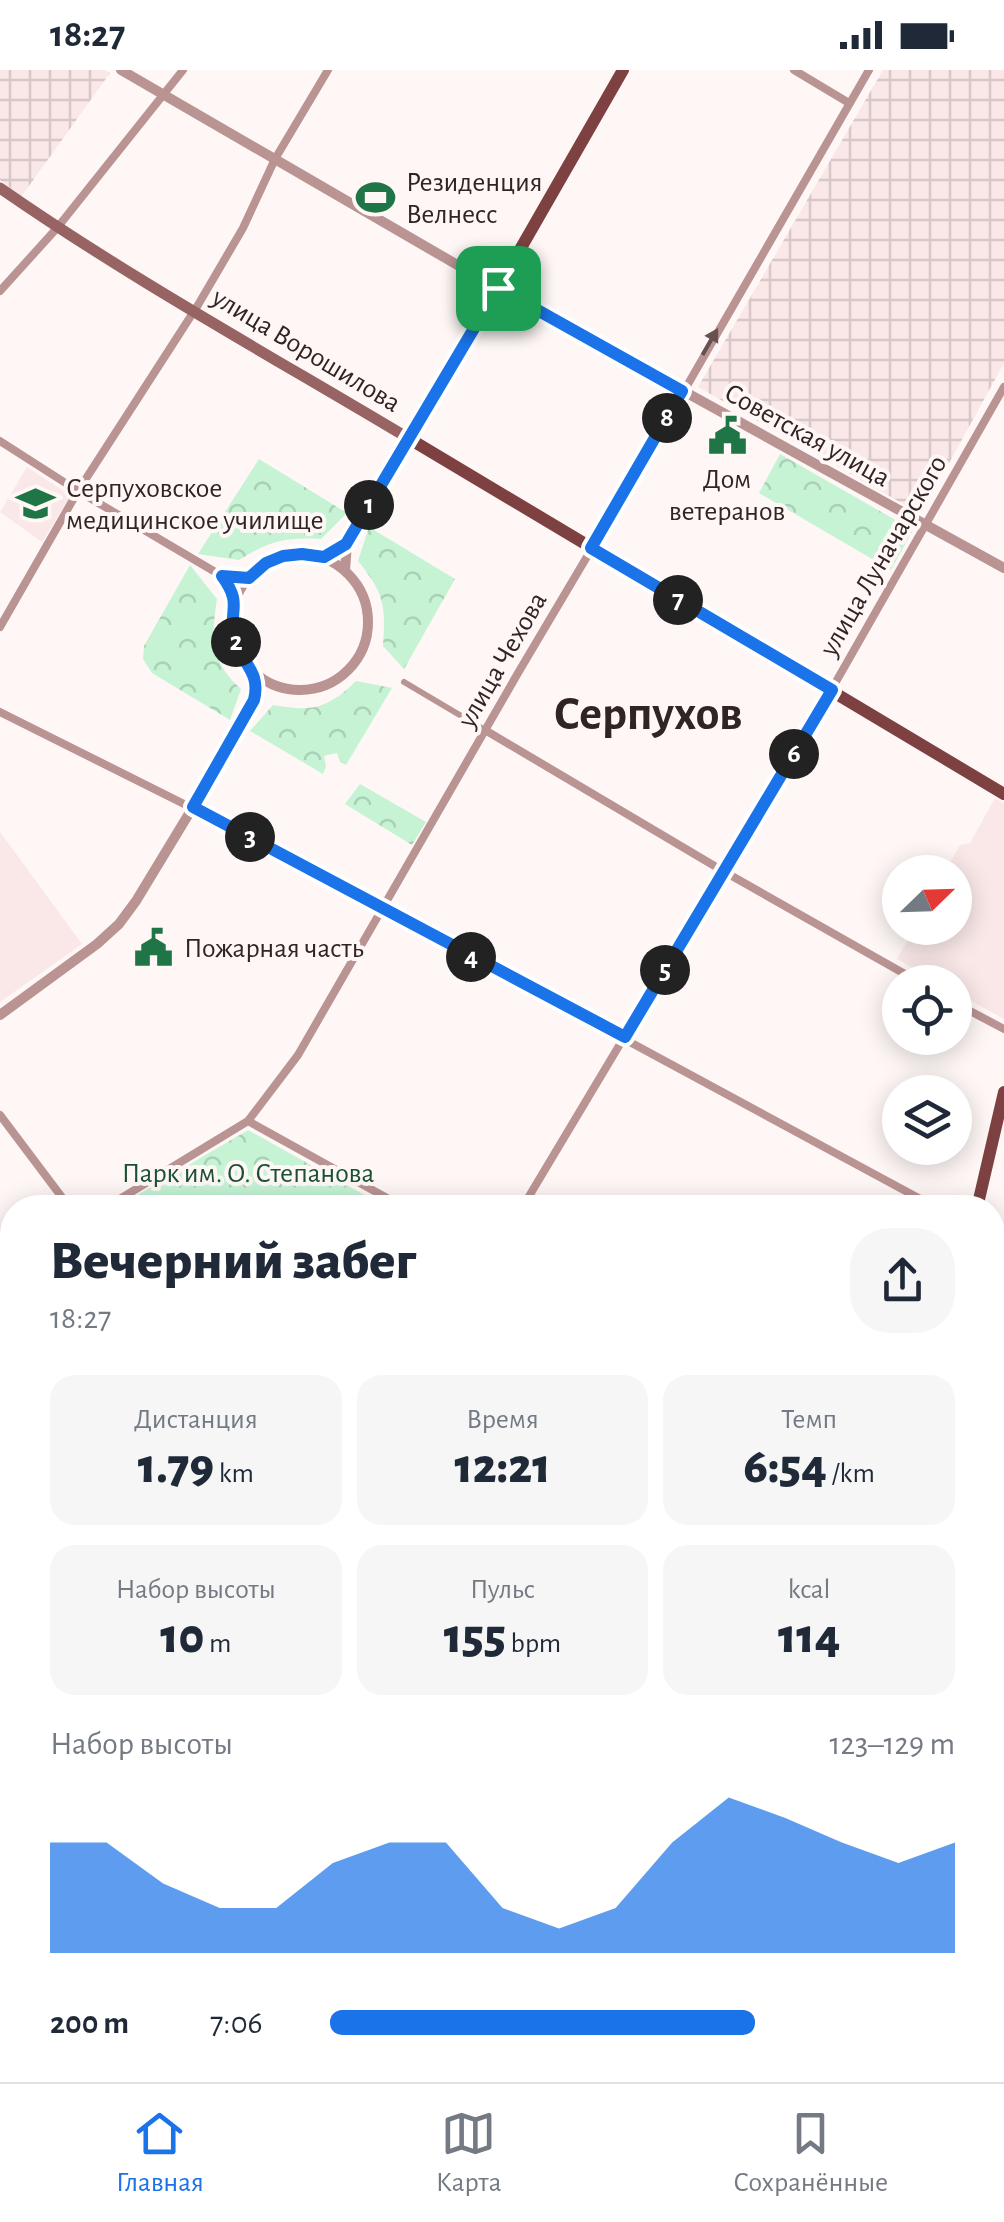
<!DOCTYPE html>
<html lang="ru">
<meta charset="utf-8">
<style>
:root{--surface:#fff;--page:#f6f6f7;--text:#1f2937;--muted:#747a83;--line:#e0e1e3;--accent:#1a73e8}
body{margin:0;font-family:"Alegreya Sans",sans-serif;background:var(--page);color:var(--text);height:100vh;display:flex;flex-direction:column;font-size:38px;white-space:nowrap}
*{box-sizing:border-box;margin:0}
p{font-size:32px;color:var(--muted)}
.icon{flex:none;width:55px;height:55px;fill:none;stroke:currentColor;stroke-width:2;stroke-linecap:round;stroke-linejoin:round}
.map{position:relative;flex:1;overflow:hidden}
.drawer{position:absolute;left:0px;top:1125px;width:1005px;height:888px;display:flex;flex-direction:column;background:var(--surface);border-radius:40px 40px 0 0;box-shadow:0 5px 25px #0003}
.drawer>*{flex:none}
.needle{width:65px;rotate:67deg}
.controls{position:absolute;left:882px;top:785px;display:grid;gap:20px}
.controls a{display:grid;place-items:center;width:90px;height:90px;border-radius:50%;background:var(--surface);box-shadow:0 5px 25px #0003;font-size:50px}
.pin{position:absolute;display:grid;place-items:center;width:85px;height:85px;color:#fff;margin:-42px;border-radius:20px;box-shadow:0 5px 15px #0006}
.km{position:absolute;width:50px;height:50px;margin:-25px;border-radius:50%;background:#222;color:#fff;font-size:28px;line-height:50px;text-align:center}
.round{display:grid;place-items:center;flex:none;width:105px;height:105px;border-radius:40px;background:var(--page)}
.head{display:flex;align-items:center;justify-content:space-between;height:170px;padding:0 50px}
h1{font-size:55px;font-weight:800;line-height:75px}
.figures{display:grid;grid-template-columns:repeat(3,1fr);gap:15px;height:170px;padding:10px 50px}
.figures div{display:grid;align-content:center;border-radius:25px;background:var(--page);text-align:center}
.figures b{font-size:50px;font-weight:800}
.figures small{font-size:28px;font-weight:400}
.figures p{font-size:28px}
.chart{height:280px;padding:20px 50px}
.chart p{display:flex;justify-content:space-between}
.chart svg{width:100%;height:180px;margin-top:10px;fill:var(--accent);opacity:.7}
ul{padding:0 50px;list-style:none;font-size:32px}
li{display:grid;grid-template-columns:160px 120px 1fr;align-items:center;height:75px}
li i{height:25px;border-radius:12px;background:var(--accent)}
.status{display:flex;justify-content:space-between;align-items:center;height:70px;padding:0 50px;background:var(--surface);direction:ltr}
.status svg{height:28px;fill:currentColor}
.dock{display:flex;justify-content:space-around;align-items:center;height:140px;border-top:2px solid var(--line);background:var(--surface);font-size:28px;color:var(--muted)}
.dock a{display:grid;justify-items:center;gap:5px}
.dock .on{color:var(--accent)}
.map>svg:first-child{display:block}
</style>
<div class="status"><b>18:27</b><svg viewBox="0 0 49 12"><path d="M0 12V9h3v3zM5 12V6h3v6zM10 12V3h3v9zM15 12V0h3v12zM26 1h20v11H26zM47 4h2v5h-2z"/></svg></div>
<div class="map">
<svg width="1004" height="2012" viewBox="0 0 1004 2012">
<defs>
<pattern id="industrial-grid" width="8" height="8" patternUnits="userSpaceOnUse" patternTransform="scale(2.5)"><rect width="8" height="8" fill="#fae8e8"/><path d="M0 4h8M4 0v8" fill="none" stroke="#d7c7c7"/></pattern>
<pattern id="park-crowns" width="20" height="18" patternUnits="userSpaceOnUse" patternTransform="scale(2.5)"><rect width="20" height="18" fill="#c5f3d4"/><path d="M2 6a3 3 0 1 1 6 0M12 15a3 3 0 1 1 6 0" fill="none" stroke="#aad0b6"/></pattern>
</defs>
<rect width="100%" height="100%" fill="#fef7f6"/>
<g fill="#fae8e8">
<path d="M27,397l44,29 -29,46 -42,-30z"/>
<path d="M995,728l9,6v215l-49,-27v-10h-16l-42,-23 18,-31h40v-56h-10l15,-27 10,-2z"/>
<path d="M0,762l82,112 -82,58z"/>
</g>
<g fill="url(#industrial-grid)">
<path d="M0,0h104l6,3 -89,124 -21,-17z"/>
<path d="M883,0h121v293l-83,151 -223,-127z"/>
<path d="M993,1792h11v182l-11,-1z"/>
</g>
<g fill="url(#park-crowns)">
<path d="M780,384l133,76 -22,40 -132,-77z"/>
<path d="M259,389l88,54 -26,26c-35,-2 -52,2 -82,21l-41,-6z"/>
<path d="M369,457l86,52 -51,90 -21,-23c3,-41 1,-53 -25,-85z"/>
<path d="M190,495l27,34c-6,39 -7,62 24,90l-11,31 -78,-47 -9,-14 1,-13z"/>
<path d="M356,611l36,7 -46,77 -6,-3 -3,-9 -13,3 2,10 -3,8 -73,-43 23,-26c40,7 54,4 83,-24z"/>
<path d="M360,714l66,38 -14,23 -67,-41z"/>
<path d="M248,1060l138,77h-269z"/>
<path d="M12,1203v178l-12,-5v-165z"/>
</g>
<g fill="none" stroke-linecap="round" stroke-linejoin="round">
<path stroke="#b99493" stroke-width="6" d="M404,612l81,48"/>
<g stroke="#b99493" stroke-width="8">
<path d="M794,0l55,33"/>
<path d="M0,221l57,-63 126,-158"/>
<path d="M0,371l78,50 144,85 27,2"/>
<path d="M222,506l9,13 4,12"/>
<path d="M0,557l78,-136 120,-186 45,-77 32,-69 53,-89"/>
<path d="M0,642l254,127 683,369"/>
<path d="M485,660l238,141 196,111"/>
<path d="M955,933l49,26"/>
<path d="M0,1045l70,93"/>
<path d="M248,1051l157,87"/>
<path d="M105,1138l143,-87 50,-66 220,-382 121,-204 230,-399"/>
<path d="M522,1138l299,-500 183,-321"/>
<path d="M0,1204l12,-8"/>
<path d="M0,1387l12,5"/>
<path d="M992,1515l12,1"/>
<path d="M0,1635l12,3"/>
<path d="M992,1721l12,1"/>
<path d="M0,1807l12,1"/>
<path d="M604,2000v12"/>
<path d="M153,2012l1,-12"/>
<path d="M359,2012v-12"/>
<path d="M487,2012v-12"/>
<path d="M724,2012v-12"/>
<path d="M859,2012v-12"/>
<path d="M995,2012l2,-27"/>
</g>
<g stroke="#b99493" stroke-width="10">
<path d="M121,0l383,222 500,276"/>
<circle cx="300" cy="552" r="68"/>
<path d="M345,500l2,-26 61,-106"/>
<path d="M0,945l97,-71 22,-20 17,-23 57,-94 62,-107 1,-18 -2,-10"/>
</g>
<path stroke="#976463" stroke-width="11" d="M0,118c131,91 271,168 408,250"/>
<g stroke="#7e4141" stroke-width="12">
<path d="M623,0l-125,218 -90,150 596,356"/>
<path d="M977,1138l27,-116"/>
<path d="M992,1329l12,92"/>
</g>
</g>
<defs><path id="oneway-solid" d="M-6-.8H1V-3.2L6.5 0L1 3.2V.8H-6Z" transform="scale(2.5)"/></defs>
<use fill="#675150" href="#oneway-solid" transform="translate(710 272) rotate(-60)"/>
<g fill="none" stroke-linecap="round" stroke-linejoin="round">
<defs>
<path id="route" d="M498,218l184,103 -91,157 241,142 -207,347 -432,-230 61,-107c7,-29 -12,-35 -19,-61 -8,-29 9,-33 -13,-63l27,2 17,-15 17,-7 19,-2 22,3 22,-13z"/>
</defs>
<use href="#route" stroke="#fff" stroke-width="20"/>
<use href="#route" stroke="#1a73e8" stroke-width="12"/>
</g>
<defs>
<symbol id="stadium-bare" viewBox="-9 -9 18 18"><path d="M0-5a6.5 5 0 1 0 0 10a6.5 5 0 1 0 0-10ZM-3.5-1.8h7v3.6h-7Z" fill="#207547" stroke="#fef7f6" stroke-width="2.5" paint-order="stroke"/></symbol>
<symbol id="civic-bare" viewBox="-9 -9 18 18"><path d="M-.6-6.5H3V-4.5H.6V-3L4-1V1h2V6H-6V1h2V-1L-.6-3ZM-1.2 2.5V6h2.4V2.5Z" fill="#207547" stroke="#fef7f6" stroke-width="2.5" paint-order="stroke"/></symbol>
<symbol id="university-bare" viewBox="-9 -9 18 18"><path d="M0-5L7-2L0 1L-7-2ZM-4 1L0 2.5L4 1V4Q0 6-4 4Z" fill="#207547" stroke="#fef7f6" stroke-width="2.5" paint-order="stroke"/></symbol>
</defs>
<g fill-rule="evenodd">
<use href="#stadium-bare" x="348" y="100" width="55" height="55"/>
<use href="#civic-bare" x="700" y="338" width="55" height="55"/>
<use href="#university-bare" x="8" y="406" width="55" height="55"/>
<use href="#civic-bare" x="126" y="850" width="55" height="55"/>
</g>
<g text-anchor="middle" stroke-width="8" stroke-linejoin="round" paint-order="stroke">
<g font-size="28" fill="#312424" stroke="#fef7f6" text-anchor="start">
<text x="406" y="121">Резиденция<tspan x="406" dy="32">Велнесс</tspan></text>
<text x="727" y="418" text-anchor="middle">Дом<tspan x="727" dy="32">ветеранов</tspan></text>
<text x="66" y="427">Серпуховское<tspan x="66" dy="32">медицинское училище</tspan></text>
<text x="184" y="887">Пожарная часть</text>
</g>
<g font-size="28" fill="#312424" stroke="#fef7f6">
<text transform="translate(307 279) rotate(31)" y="10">улица Ворошилова</text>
<text transform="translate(808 364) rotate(29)" y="10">Советская улица</text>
<text transform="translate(882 485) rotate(-60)" y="10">улица Луначарского</text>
<text transform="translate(501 589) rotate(-60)" y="10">улица Чехова</text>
</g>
<g font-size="28" fill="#1b5132" stroke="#fef7f6">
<text x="248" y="1112">Парк им. О. Степанова</text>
</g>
<g font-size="48" font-weight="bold" fill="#312424" stroke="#fef7f6">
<text x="648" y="659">Серпухов</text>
</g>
</g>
</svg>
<div class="controls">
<a><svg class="needle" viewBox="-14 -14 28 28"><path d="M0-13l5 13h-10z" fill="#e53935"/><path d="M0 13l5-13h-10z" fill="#747a83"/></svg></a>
<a><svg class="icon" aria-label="locate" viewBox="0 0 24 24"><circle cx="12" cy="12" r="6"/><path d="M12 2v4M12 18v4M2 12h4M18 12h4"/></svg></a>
<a><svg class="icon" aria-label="layers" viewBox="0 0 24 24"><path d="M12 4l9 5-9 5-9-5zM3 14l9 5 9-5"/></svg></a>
</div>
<div class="pin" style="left:498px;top:218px;background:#1e9e55"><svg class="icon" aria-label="arrive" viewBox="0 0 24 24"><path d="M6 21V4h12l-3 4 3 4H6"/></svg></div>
<b class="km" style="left:369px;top:435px">1</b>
<b class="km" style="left:236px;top:572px">2</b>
<b class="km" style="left:250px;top:767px">3</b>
<b class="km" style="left:471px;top:887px">4</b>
<b class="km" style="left:665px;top:900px">5</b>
<b class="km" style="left:794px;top:684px">6</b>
<b class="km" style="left:678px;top:530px">7</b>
<b class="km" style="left:667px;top:348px">8</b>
<section class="drawer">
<div class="head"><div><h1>Вечерний забег</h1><p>18:27</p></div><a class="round"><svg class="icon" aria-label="share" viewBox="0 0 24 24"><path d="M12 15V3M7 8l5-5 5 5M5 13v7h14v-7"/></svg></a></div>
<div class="figures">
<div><p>Дистанция</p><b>1.79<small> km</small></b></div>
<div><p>Время</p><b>12:21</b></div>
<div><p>Темп</p><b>6:54<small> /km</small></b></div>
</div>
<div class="figures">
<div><p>Набор высоты</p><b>10<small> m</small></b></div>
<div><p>Пульс</p><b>155<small> bpm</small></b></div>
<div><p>kcal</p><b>114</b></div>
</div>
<div class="chart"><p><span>Набор высоты</span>123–129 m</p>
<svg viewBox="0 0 160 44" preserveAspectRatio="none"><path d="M0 44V17L10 17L20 27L30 33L40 33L50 22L60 17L70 17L80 33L90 38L100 33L110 17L120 6L130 11L140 17L150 22L160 17V44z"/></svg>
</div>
<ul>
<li><b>200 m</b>7:06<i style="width:68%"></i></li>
</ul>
</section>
</div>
<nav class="dock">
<a class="on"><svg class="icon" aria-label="home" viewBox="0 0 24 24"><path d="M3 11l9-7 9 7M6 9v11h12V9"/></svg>Главная</a>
<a><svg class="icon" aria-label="map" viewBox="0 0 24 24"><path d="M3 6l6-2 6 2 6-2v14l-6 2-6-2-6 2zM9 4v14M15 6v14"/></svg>Карта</a>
<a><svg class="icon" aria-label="saved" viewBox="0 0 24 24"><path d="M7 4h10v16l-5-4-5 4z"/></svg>Сохранённые</a>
</nav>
